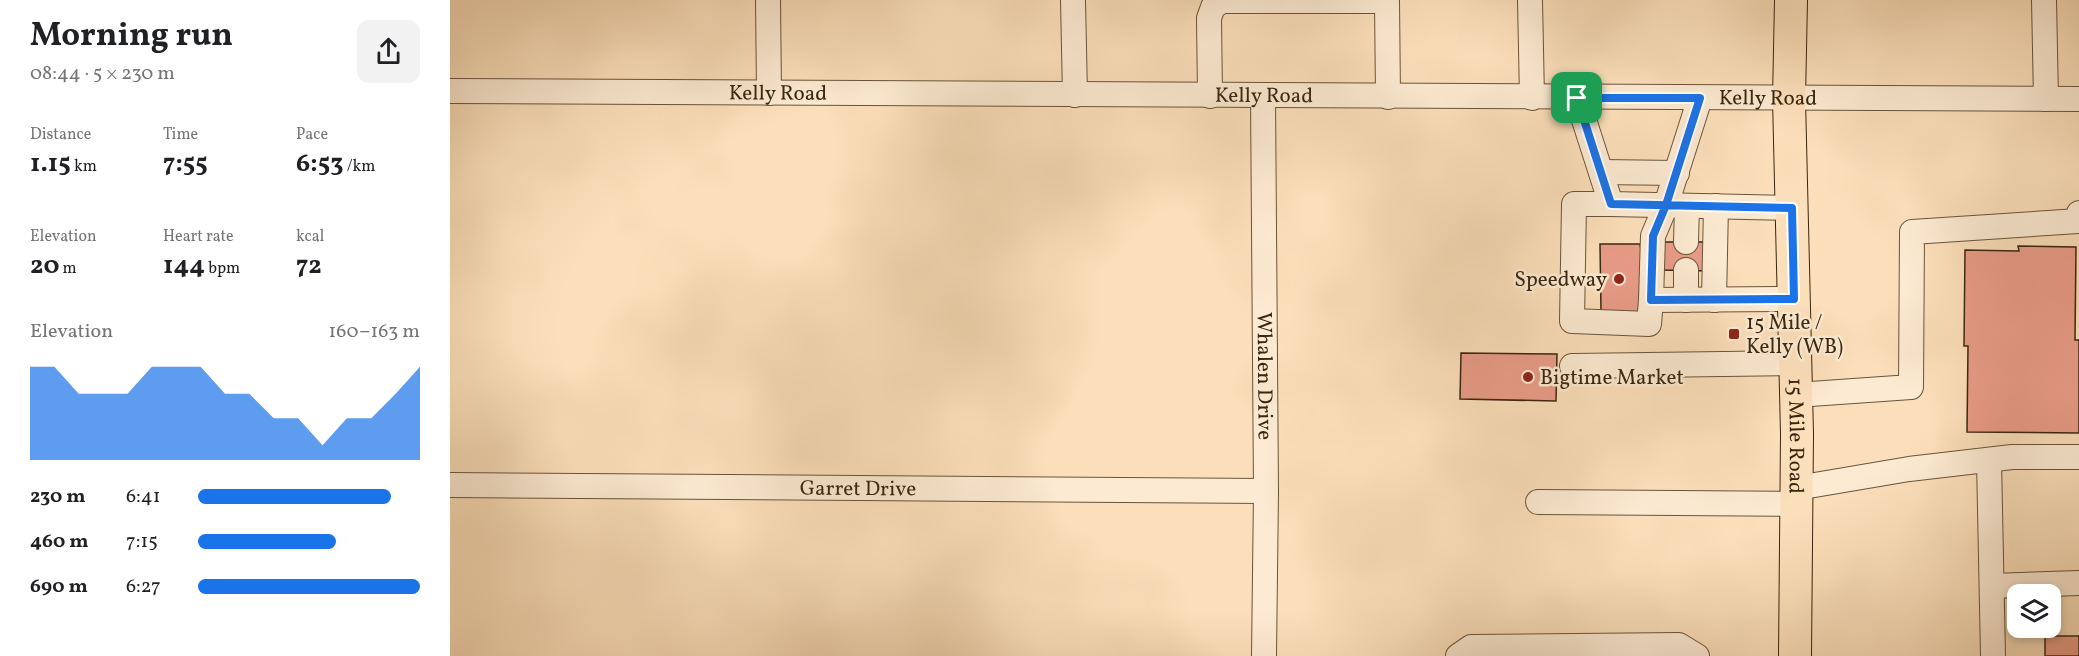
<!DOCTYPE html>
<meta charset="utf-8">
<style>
:root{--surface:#fff;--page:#f2f2f2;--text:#202124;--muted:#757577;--accent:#1a73e8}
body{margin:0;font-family:Vollkorn,serif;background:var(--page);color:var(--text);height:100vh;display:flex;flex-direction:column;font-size:22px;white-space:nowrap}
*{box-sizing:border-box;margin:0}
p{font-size:20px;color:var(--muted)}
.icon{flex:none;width:33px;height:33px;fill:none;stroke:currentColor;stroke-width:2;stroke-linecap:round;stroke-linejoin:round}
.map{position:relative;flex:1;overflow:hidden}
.drawer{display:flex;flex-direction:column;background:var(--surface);width:450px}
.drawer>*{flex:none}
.tools{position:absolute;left:1557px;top:584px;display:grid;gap:12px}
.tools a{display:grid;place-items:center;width:54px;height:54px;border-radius:12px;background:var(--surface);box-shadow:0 3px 9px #0003;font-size:30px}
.pin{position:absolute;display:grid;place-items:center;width:51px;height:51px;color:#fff;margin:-26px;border-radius:12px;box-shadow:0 3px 9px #0006}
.round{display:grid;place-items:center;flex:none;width:63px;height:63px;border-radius:12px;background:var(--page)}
.summary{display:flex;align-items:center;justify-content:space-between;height:102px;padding:0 30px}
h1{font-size:33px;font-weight:700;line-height:45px}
.stats{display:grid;grid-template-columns:repeat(3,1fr);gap:9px;height:102px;padding:6px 30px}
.stats div{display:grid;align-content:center}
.stats b{font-size:26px;font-weight:700}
.stats small{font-size:16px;font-weight:400}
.stats p{font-size:16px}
.chart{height:168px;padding:12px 30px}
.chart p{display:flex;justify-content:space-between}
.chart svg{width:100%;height:108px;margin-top:6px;fill:var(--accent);opacity:.7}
ul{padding:0 30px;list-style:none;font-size:20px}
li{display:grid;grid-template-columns:96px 72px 1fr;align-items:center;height:45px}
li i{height:15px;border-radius:8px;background:var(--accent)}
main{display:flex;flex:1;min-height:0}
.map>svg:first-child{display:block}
</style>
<main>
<section class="drawer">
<div class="summary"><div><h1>Morning run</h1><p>08:44 · 5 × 230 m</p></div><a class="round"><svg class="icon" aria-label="share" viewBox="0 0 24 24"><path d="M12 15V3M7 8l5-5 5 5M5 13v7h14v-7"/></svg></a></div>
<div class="stats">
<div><p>Distance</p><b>1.15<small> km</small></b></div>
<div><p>Time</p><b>7:55</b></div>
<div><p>Pace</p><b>6:53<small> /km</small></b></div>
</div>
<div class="stats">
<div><p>Elevation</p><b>20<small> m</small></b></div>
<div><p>Heart rate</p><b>144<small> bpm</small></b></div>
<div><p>kcal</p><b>72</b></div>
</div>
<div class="chart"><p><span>Elevation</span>160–163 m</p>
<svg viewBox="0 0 160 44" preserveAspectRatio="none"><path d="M0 44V6L10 6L20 17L30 17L40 17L50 6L60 6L70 6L80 17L90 17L100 27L110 27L120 38L130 27L140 27L150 17L160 6V44z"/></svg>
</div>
<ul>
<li><b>230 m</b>6:41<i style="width:87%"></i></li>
<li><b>460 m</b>7:15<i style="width:62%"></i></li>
<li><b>690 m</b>6:27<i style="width:100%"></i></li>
</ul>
</section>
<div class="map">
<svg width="1629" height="656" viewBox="0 0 1629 656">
<rect width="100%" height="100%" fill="#fbdfba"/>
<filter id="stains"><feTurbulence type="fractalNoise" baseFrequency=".00333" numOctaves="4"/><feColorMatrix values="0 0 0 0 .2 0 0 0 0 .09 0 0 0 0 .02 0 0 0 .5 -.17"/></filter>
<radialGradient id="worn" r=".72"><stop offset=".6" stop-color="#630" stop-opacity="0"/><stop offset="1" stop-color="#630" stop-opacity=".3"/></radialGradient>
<g fill="#e99c88" stroke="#3a2610" stroke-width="1.5">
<path d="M1210,242h50v29l-50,-1z"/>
<path d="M1150,244h40l5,34 -5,36 -39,-2z"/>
<path d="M1568,246l58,1 -1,93h4v93l-112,-1 1,-86h-4l1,-96 54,1z"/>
<path d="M1011,353l96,1 -1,47 -96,-2z"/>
<rect x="1595" y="636" width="34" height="20"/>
</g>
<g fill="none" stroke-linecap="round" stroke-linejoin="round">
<defs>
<g id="minor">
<path d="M318,0l1,93"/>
<path d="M623,0l2,95"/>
<path d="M1080,0l2,98"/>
<path d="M1594,0l2,99"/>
<path id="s1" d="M0,91l1629,8"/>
<path d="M760,96l-1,-78 4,-11 9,-6h165l1,96"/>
<path id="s2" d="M813,96l3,395 -2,165"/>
<path d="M1127,98l34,106 181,4"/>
<path d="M1250,98l-34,107 -13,31 -2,64 143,-1"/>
<path d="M1151,172l76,1"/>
<path d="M1161,204h-37l-2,117 77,3 2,-24"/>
<path d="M1236,242l1,-36"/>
<path d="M1236,300v-30"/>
<path d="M1264,300l2,-94"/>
<path d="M1122,366l224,-3"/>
<path d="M1346,395l115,-8 1,-155 166,-11 1,-8"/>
<path d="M1539,460l4,196"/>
<path id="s3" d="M0,485l816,6"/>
<path d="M1347,488l112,-19 103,-12h67"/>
<path d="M1088,502l259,2"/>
<path d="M1542,586l87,-3"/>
<path d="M1008,656l13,-9 208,-2 18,11"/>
</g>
<g id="major">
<path id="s4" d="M1341,0l-2,99 8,335 -2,222"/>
</g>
</defs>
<use href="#minor" stroke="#6a543a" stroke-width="26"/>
<use href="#major" stroke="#3a2610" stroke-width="34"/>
<use href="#minor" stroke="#fcead2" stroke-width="24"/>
<use href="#major" stroke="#fbdfba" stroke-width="32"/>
</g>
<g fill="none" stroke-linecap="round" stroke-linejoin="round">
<defs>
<path id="route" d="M1127,98l34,106c60,1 121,3 181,4l2,91 -143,1 2,-64 13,-31 34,-107h-123"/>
</defs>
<use href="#route" stroke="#fff" stroke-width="12"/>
<use href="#route" stroke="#1a73e8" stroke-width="8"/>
</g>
<g fill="#8f2418" stroke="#fcead2" stroke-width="2">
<circle cx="1169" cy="279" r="6"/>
<rect x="1278" y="328" width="12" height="12" rx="3"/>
<circle cx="1078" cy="377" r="6"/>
</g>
<g text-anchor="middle" stroke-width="5" stroke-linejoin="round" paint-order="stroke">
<g font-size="21" fill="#3a2610" stroke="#fcead2">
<text dy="7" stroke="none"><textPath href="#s1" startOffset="328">Kelly Road</textPath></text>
<text dy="7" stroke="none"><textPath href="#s1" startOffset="814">Kelly Road</textPath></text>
<text dy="7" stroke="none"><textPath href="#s1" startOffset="1318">Kelly Road</textPath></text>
<text dy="7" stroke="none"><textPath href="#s2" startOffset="280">Whalen Drive</textPath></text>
<text dy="7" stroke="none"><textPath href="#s4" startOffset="436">15 Mile Road</textPath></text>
<text dy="7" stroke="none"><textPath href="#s3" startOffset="408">Garret Drive</textPath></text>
</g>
<g font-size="21" fill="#3a2610" stroke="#fcead2" text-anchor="start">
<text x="1157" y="286" text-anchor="end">Speedway</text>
<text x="1296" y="329">15 Mile /<tspan x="1296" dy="24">Kelly (WB)</tspan></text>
<text x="1090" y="384">Bigtime Market</text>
</g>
</g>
<rect width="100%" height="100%" filter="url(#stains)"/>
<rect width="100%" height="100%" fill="url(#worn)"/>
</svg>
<div class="tools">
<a><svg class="icon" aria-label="layers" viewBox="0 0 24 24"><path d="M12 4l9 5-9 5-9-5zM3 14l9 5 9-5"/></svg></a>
</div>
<div class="pin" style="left:1127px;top:98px;background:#1e9e55"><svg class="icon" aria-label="arrive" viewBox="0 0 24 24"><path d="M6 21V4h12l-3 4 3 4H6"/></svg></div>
</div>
</main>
